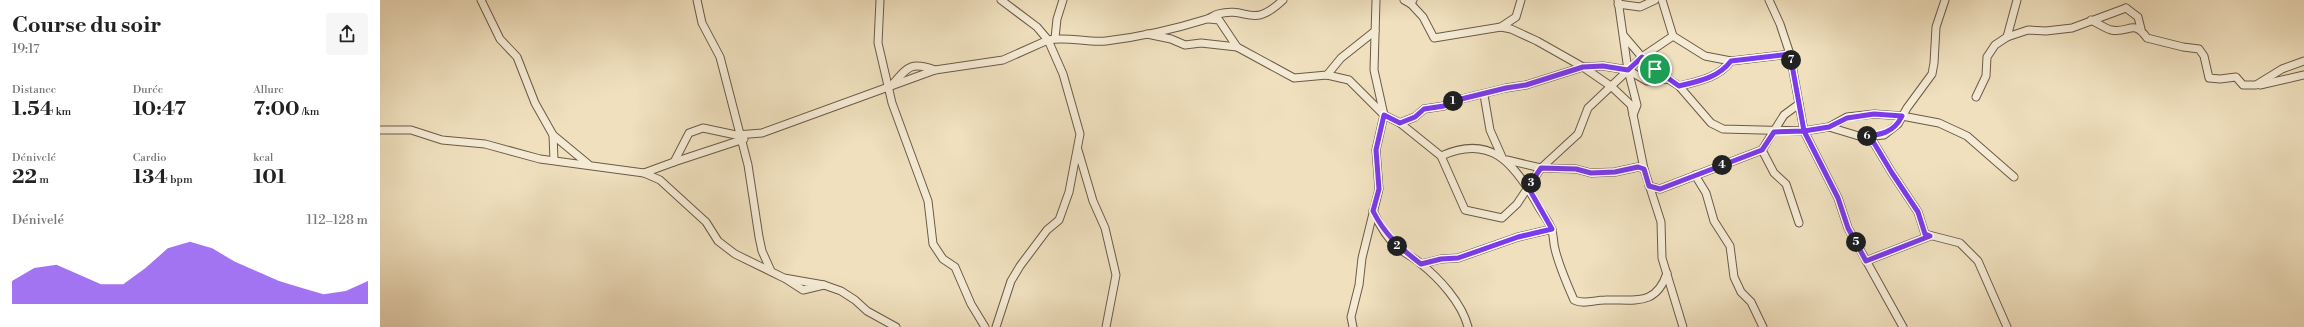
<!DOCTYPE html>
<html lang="fr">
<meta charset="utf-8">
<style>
:root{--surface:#fff;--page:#f6f6f6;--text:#222;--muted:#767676;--accent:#7c3aed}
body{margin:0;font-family:"Libre Bodoni",serif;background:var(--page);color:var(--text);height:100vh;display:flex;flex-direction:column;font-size:15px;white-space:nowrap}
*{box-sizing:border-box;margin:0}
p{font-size:13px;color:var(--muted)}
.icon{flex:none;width:22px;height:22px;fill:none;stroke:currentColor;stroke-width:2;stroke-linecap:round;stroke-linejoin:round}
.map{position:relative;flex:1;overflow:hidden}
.drawer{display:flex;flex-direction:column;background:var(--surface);width:380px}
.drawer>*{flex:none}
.pin{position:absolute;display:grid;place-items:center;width:34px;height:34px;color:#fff;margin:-17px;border:2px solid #fff;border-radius:50%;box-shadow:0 1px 4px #0007}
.km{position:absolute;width:20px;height:20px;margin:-10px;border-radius:50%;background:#222;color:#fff;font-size:11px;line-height:20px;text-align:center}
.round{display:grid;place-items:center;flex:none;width:42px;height:42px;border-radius:4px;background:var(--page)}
.summary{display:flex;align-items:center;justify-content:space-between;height:68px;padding:0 12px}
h1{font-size:22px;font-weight:700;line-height:30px}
.stats{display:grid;grid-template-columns:repeat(3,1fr);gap:6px;height:68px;padding:4px 12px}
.stats div{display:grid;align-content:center}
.stats b{font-size:20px;font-weight:700}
.stats small{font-size:11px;font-weight:400}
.stats p{font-size:11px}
.chart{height:112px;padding:8px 12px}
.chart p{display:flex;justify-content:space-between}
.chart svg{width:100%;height:72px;margin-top:4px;fill:var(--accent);opacity:.7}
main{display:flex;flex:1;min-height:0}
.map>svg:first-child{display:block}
</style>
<main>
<section class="drawer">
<div class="summary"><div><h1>Course du soir</h1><p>19:17</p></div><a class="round"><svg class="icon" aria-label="share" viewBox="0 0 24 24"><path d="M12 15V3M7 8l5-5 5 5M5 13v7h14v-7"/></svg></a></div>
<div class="stats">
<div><p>Distance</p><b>1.54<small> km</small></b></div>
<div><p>Durée</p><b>10:47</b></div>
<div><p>Allure</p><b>7:00<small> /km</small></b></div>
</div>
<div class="stats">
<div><p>Dénivelé</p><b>22<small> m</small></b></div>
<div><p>Cardio</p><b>134<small> bpm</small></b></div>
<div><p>kcal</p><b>101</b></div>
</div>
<div class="chart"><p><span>Dénivelé</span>112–128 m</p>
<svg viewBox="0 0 160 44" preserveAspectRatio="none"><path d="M0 44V30L10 22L20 20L30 26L40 32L50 32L60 22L70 10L80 6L90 10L100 18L110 24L120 30L130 34L140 38L150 36L160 30V44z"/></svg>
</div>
</section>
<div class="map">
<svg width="1924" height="327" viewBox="0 0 1924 327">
<rect width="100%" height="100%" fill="#f0e0be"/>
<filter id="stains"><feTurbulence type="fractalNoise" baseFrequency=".005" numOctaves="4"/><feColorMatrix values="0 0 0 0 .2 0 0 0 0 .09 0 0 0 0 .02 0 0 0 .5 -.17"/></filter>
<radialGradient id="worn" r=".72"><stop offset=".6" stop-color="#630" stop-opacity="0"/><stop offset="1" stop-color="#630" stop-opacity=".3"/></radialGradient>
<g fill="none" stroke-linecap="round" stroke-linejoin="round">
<defs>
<g id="minor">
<path d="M101,0l19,39 17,18 18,46 18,32 1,25"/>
<path d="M317,0l5,23 18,34 28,108 11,72 3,14 9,20"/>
<path d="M500,0l-2,43 14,60 36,98 5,43 10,15 12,8 16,37 14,23"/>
<path d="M1024,0l7,4 2,-4"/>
<path d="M1238,0l10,70 9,35 -4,10"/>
<path d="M1282,0l11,36 32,20 26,5"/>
<path d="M1389,0l11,24 10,30 14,77 34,67 10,30 55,99"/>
<path d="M1031,4l12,13 11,21 67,-11 10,2 26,12 46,26 29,20 19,18 13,64"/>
<path d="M1238,4l22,3 15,-7"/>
<path d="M1746,8l12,9 3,12"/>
<path d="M829,19l10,1 18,27 57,31 33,-3 22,5 35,35 16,8 41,33 24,54 37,8 15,-14 24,-36 37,-34 10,-26 54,-51 31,-21"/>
<path d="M1711,20c6,3 14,8 20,10 18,4 22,-12 36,8l36,9 16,2 5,7 5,22 11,1 16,-2 7,8h13l26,-16 22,-8"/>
<path d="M1121,27l15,-10 5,-17"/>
<path d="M767,34l24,5 14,6 16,-2 36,4"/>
<path d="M1244,36l18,21 26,22"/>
<path d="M1627,37l10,-37"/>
<path d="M675,38l2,-19 6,-19"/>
<path d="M947,75l14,-17 34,-27"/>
<path d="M1880,85l44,-10"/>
<path d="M511,86c17,-19 19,-25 44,-16"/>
<path d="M1299,86c20,-5 39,-8 52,-25l59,-7"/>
<path d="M1104,95l6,35 12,27"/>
<path d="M1596,97l10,-21 1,-19 8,-12 12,-8 21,-7 18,1 26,-3 54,-20"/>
<path d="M1020,123l15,-6 9,-8 20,-3 5,-4 57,-14 20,-3 57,-18 20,-1 25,4 19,11 21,-2 11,7 32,37 12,6 81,2 25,-4 18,-10 27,-3 28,2 37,7 28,13 47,41"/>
<path d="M1449,127l33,10 12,6 18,30 26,39 7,22 35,9 18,18 29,66"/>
<path d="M0,130h31l31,10 43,4 55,15 104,14 30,-11 15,-29 14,-5 33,7 26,-2 173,-63 68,-10 45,-20c19,-4 39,3 58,1 33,-4 69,-12 101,-22 4,-1 7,-4 11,-5 31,-8 33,16 65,-14"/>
<path d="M173,135l35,29"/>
<path d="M1483,137l21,-2 14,-11 9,-16 25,-34 2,-11 2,-36 9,-27"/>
<path d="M698,150l15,51 12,27 11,47 -10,52"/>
<path d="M1382,150l12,23 12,11 13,39"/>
<path d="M1061,156c49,-22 72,6 95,46 4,9 12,17 15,26 3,7 2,14 4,21 4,17 12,35 19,51 10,5 20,0 31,0 29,-1 51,7 62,-27"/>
<path d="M1127,160l34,8 35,1 15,4 24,-1 23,-5 6,2 17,53 1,36 21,69"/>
<path d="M294,162l70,-23"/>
<path d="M264,173l16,7 12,11 34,31 12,19 17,13 49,24 40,7 17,6 14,9 12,11 29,16"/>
<path d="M1315,175l11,18 8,28 16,25 4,31 7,15 10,10 12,25"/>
<path d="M1269,186l11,3 102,-39 22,-35 15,-11"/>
<path d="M993,211c6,13 13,26 24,36 7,6 16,10 23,16 19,15 42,40 48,64"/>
<path d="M1486,261l64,-25"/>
<path d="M1041,264l20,-5 17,-1 60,-21 34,-8"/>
<path d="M406,279l17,11 21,-5"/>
<path d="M616,327l15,-46 9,-15 27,-36 12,-10 10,-28 11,-58 -17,-60 -15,-34 -11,-13 -36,-27"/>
<path d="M973,327l-2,-10 8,-32 3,-27 17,-69 -3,-39 8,-35 -10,-45 2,-70"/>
</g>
</defs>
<use href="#minor" stroke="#6b5a47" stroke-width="9"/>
<use href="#minor" stroke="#f5ebd5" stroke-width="7"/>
</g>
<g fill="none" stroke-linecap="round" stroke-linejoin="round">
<defs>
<path id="route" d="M1275,69l-13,-12 -14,13 -25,-4 -20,1 -57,18 -20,3 -57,14 -5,4 -20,3 -9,8 -15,6 -16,-8 -8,35 3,39 -6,22c12,24 27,37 48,53l20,-5 17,-1 60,-21 34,-8 -24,-42 13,-19 35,1 15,4 24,-1 23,-5 6,2 5,17 11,3 102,-39 12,-18 30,-1 34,67 10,30 18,33 64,-25 -5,-2 -7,-22 -26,-39 -18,-30 -12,-6c18,-2 32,-4 40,-21l-28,-2 -27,4 -18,9 -25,4 -14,-77 -59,7c-13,17 -32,20 -52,25l-24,-17"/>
</defs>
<use href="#route" stroke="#fff" stroke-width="8"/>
<use href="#route" stroke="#7c3aed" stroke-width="5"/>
</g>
<rect width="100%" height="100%" filter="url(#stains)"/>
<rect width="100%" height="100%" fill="url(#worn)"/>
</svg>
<div class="pin" style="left:1275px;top:69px;background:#1e9e55"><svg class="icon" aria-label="arrive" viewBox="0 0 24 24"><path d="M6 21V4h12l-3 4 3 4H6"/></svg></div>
<b class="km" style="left:1073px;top:101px">1</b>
<b class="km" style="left:1017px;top:246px">2</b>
<b class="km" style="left:1151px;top:183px">3</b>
<b class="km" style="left:1342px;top:165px">4</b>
<b class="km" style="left:1476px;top:242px">5</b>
<b class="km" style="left:1487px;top:136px">6</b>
<b class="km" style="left:1411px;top:60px">7</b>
</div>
</main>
